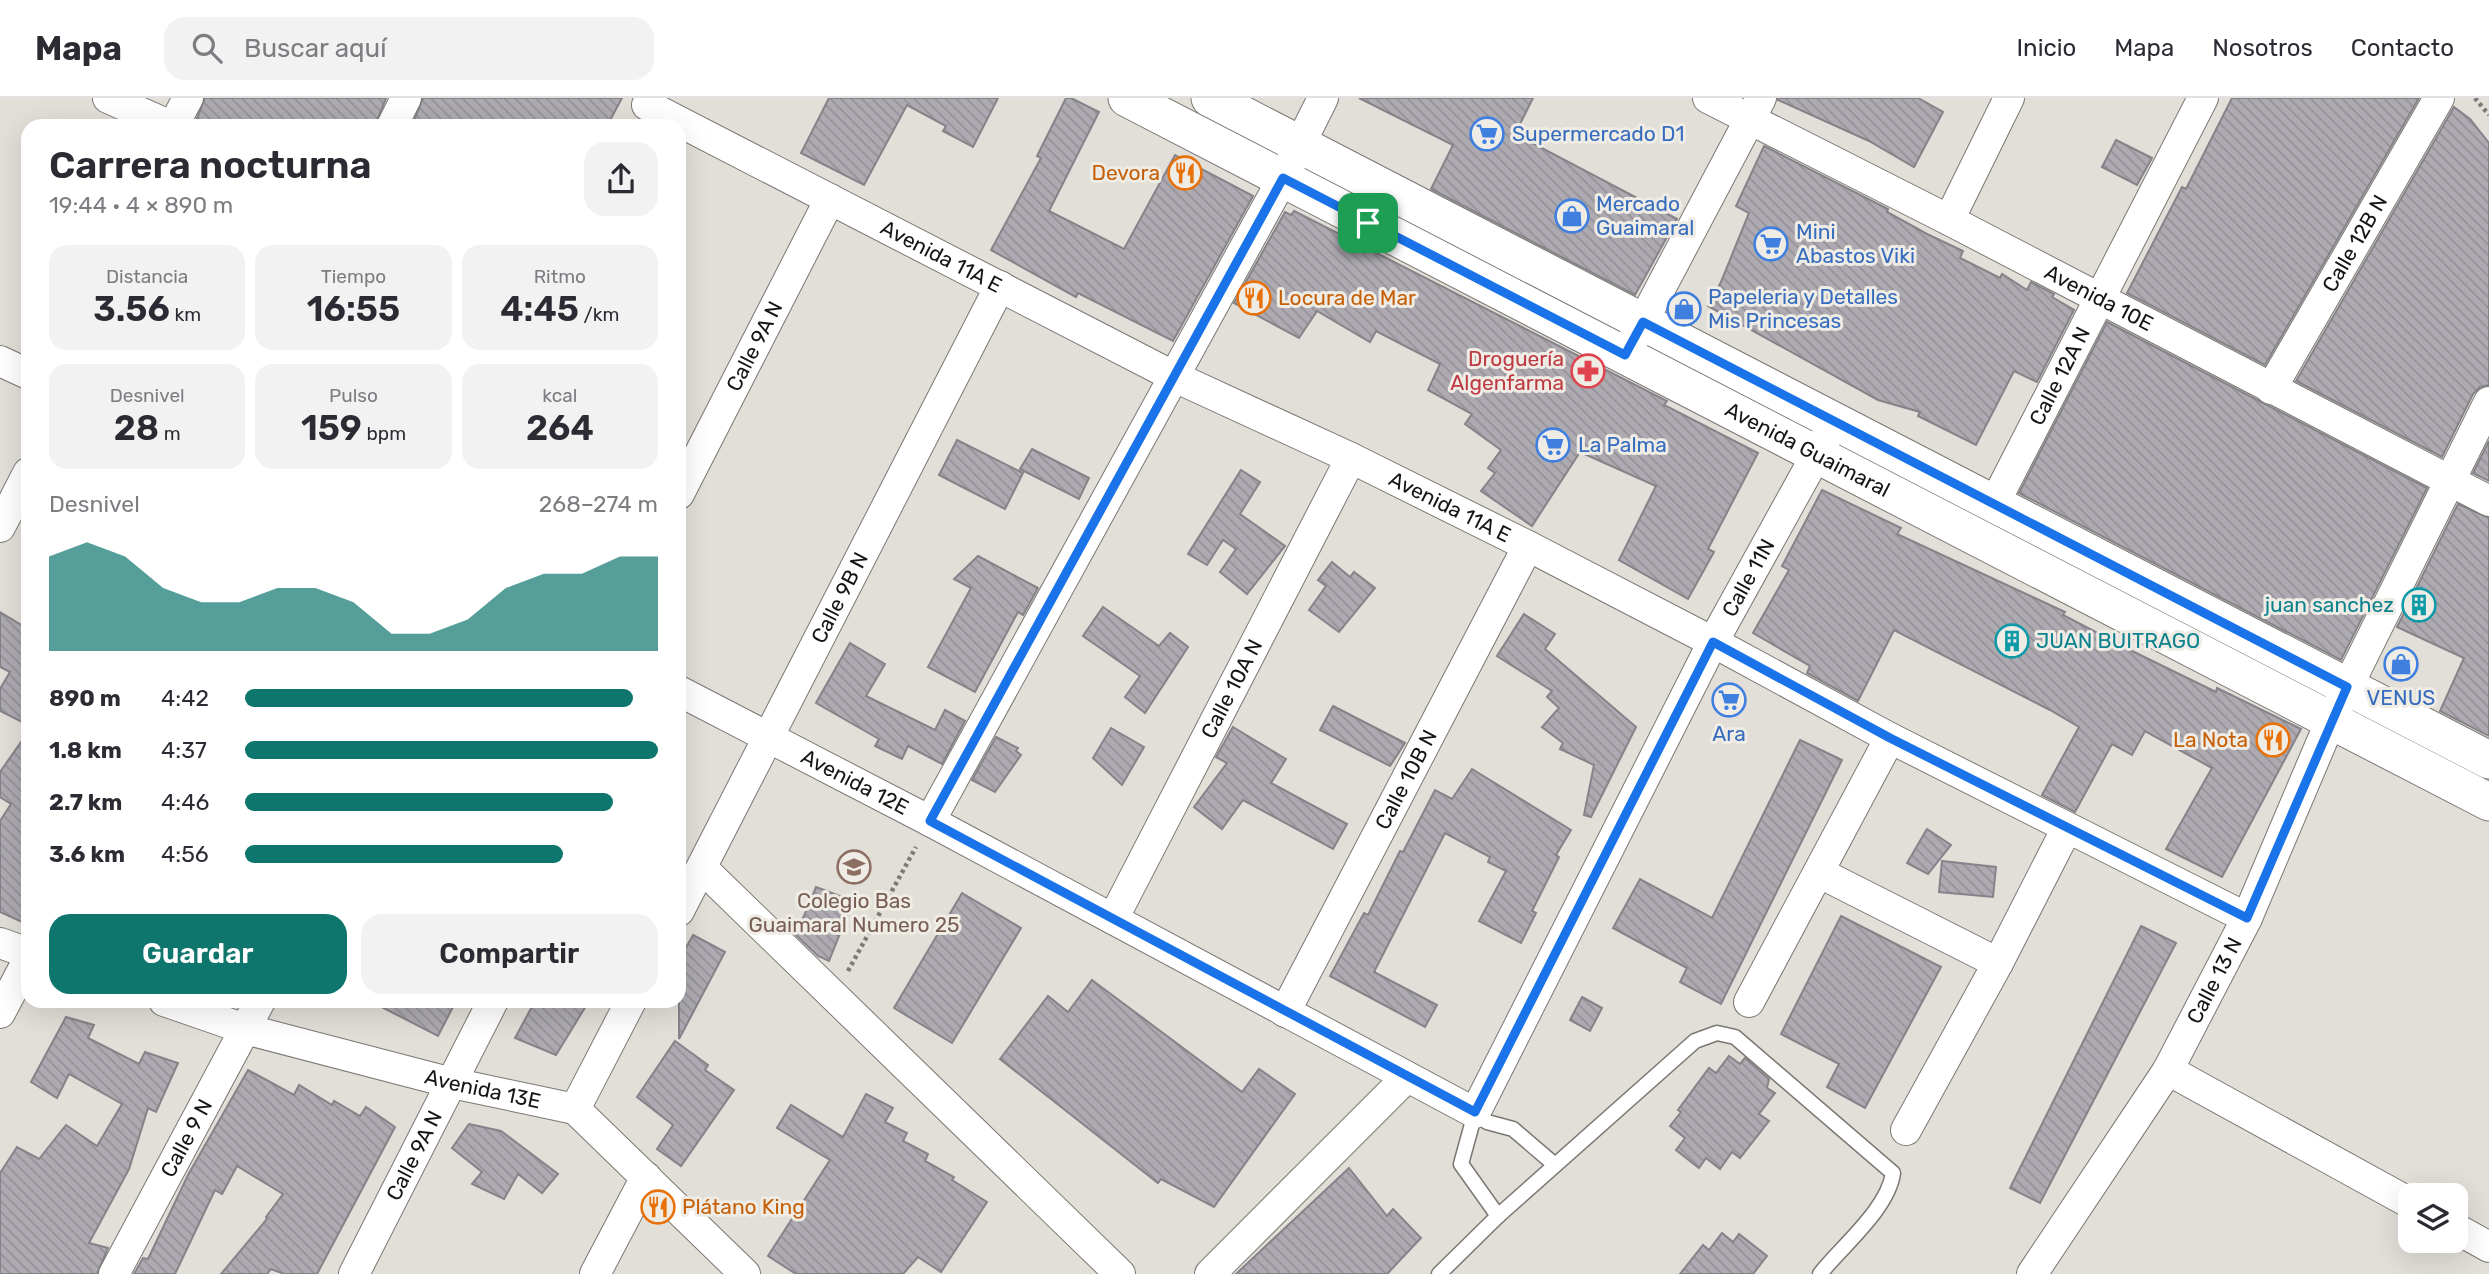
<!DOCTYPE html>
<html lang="es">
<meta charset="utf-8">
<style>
:root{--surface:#fff;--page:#f2f2f3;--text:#2b2b33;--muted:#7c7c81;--line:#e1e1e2;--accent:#0f766e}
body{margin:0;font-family:Rubik,sans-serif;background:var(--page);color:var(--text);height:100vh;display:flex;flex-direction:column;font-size:26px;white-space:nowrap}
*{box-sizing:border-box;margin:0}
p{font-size:23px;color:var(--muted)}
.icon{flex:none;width:38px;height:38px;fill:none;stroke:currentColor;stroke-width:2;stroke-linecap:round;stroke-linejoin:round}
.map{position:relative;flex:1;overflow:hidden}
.panel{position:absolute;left:21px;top:21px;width:665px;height:889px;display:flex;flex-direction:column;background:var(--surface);border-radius:21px;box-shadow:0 7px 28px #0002}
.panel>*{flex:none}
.controls{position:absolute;left:2398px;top:1085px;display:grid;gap:14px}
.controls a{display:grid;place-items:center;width:70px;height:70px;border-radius:14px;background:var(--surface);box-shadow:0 7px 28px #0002;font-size:35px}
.pin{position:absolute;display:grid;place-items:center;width:60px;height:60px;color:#fff;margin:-30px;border-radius:14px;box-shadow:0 4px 10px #0006}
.round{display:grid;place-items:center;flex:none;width:74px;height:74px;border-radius:21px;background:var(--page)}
.overview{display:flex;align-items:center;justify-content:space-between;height:119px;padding:0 28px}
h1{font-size:38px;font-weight:600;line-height:52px}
.metrics{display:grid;grid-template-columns:repeat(3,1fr);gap:10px;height:119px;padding:7px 28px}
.metrics div{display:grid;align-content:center;border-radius:18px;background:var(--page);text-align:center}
.metrics b{font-size:35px;font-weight:600}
.metrics small{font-size:19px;font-weight:400}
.metrics p{font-size:19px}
.chart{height:196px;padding:14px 28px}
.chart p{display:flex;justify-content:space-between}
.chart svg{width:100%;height:126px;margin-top:7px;fill:var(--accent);opacity:.7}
.primary-button{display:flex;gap:14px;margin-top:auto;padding:14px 28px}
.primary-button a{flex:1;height:80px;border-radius:21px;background:var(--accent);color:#fff;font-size:28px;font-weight:600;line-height:80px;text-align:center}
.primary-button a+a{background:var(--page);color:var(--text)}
ul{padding:0 28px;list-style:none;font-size:23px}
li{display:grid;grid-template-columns:112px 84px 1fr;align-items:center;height:52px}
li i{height:18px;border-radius:9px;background:var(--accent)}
header{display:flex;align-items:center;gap:42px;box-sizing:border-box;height:98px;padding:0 35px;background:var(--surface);border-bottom:2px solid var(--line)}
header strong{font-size:33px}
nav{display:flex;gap:38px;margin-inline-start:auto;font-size:24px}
.search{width:490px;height:63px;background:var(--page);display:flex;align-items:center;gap:18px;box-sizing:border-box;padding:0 24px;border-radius:21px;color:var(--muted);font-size:26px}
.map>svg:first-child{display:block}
</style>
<header>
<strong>Mapa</strong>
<div class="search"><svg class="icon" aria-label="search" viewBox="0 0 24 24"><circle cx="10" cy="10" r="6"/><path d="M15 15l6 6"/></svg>Buscar aquí</div>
<nav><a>Inicio</a><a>Mapa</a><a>Nosotros</a><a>Contacto</a></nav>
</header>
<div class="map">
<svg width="2489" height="1176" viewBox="0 0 2489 1176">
<defs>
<pattern id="building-back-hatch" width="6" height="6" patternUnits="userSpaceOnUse" patternTransform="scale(1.75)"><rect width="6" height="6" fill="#adabb1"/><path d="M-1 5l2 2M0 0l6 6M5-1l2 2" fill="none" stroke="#949297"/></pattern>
</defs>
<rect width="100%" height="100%" fill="#e2ded8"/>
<g fill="url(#building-back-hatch)" stroke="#858389" stroke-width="2">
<path d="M205,0h181l-11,28h-169l-10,-5z"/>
<path d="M423,0h199l-15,28h-195z"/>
<path d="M829,0h169l-25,49 -30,-16 3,-5 -39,-21 -43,80 -63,-32z"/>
<path d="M1066,0h5l28,14 -50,99 75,38 51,-94 78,41 -80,145 -95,-48 -2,4 -85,-47 50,-92 -4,-2z"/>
<path d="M1359,0h174l-18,36 162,85 -42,76 -204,-106 22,-44z"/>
<path d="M1778,0h140l25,14 -29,55 -45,-26 -91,-41z"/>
<path d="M2232,0h187l-154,267 -138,-72 55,-106 4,2z"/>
<path d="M2454,9l16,12 19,24v242l-9,2 -7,7 -31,63 -146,-76z"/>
<path d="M2116,42l36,18 -15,27 -35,-18z"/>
<path d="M1764,48l124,63 -1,3 40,22 36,17 -3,7 40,20 2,-4 25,16 4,-8 23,12 -2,3 22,13 -37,72 -23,-11 -38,74 -58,-29 2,-4 -42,-12 -170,-94 13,-24 28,-69 -13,-7z"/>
<path d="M1294,113l373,190 -3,4 94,48 -50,96 6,3 -26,47 -69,-39 37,-74 -76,-34 -48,74 -51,-35 14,-18 -7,-5 13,-18 -36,-26 7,-10 -44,-24 12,-26 -64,-33 -6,11 -53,-31 -18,27 -65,-35 51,-91 6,3z"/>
<path d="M2107,224l320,166 -86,172 -322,-167z"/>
<path d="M957,342l66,33 -18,36 -66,-34z"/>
<path d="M2489,343v40l-16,-8z"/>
<path d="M1032,351l57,29 -10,21 -59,-30z"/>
<path d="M1241,372l19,12 -20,32 45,32 -38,48 -27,-22 16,-23 -13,-9 -16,25 -19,-11z"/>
<path d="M1822,392l79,38 -4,6 168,78 -2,3 69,36 84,41 1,-4 84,41 -79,148 -56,-28 46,-81 -67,-37 -13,24 -20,-11 -37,68 -33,-17 37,-68 -29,-17 -156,-80 -36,71 -51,-28 3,-7 -57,-33 36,-63 -7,-4z"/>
<path d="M2458,406l31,14v218l-49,-25 24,-53 -67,-31z"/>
<path d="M978,458l60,32 -15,27 -5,-3 -43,80 -47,-25 43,-79 -17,-9z"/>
<path d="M1332,464l18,15 4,-5 21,16 -36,44 -30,-22 17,-24 -8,-6z"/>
<path d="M1103,509l56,39 11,-13 18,14 -43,66 -20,-16 15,-21 -57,-40z"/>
<path d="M0,514l28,17v96l-28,-14v-22l10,-17 -10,-5z"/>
<path d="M1524,516l31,20 -10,15 91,78 -45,90 -7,-2 10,-50 -34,-16 3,-6 -21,-16 17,-19 -12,-11 5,-6 -55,-35z"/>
<path d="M850,545l35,21 -19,32 69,34 10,-20 20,11 -23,43 -34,-18 -6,13 -27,-13 4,-7 -63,-36z"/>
<path d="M1333,608l72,37 -15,23 -70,-36z"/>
<path d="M1233,629l53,32 -15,24 76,41 -14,25 -90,-49 -21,29 -28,-22 33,-44 -11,-6z"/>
<path d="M1111,630l33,19 -22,38 -29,-27z"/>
<path d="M28,634v177l-6,13 -22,-10v-91l11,-17 -11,-7v-25z"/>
<path d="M996,639l22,11 -2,3 5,4 -26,37 -23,-12z"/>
<path d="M1800,642l42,20 -121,244 -41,-22 7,-14 -74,-40 27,-49 72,39z"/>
<path d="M1472,671l99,61 -15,25 3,2 -27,54 4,2 -15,30 -42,-22 27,-50 -18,-9 2,-5 -45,-24 -71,139 63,33 -12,22 -95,-51 34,-63 4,2 32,-64 3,1 32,-62 17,9z"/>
<path d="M1927,731l24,16 -23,29 -21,-11z"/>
<path d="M1942,763l54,6 -3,30 -54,-5z"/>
<path d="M816,789l37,14 -24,60 -11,-5 -22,-21z"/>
<path d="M962,795l59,35 -69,115 -58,-35z"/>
<path d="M1841,818l100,51 -76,141 -38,-21 12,-23 -58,-30z"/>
<path d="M2141,828l35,17 -136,260 -30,-15z"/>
<path d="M693,837l32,17 -46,87v-79z"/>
<path d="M1092,882l150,112 17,-23 36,25 -81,113 -53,-28 -3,4 -158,-124 48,-63 20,16z"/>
<path d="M1582,899l20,11 -12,23 -20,-11z"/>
<path d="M370,903h86l-18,35z"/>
<path d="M535,903h54l-33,54 -41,-17z"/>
<path d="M66,919l28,8 -6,13 51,26 6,-12 33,11 -22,49 -8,-4 -19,61 -40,74 19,5 -11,26h-97v-101l17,-26 22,12 27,-34 31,21 25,-42 -53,-30 -12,24 -26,-16z"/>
<path d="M675,943l33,24 -3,5 29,20 -53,76 -24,-17 16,-24 -36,-28z"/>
<path d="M1729,958l11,8 5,-6 24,21 -2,9 8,5 -16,21 10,7 -29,37 -8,-6 -12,17 -14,-11 -7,10 -23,-18 9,-12 -15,-12 11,-14 -3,-2 31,-42 7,5z"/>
<path d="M248,972l46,25 5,-10 33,20 2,-4 26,15 6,-9 29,20 -78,147h-33l-13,-5 -4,5h-46l46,-55 -1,-2 17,-23 -46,-28 -15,28 -7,-4 -40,84h-41l9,-16 5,1 40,-84z"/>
<path d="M866,996l27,14 -8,14 22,11 -4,8 25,13 -3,7 29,16 -2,3 35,22 -46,70 -23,-15 -15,17h-107l-28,-18 62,-96 -53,-32 14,-23 52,32z"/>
<path d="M469,1026l32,7 57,43 -16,19 -24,-19 -14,25 -32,-15 10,-12 -30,-24z"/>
<path d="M1349,1070l38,48 6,-7 28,29 -34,36h-151z"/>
<path d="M1722,1135l11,9 6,-8 28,22 -14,18h-73l23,-29 6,5z"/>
</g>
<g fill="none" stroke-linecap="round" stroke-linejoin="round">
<defs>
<g id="service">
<path d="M1498,1118l-37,-52 14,-51 12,9 26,7 42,36"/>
<path d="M1439,1176l59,-58 197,-175 22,-8 18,4 158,136c-5,36 -51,73 -73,101"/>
</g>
<g id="minor">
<path d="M108,0l63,28"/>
<path id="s1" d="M1708,0l241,122 540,281"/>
<path id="s2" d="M647,7l528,272 176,81 177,88 185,96 177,96 357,180"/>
<path d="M173,28l15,-28"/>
<path d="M392,28l14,-28"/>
<path d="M1949,122l60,-122"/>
<path d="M1632,244l129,-244"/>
<path d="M0,263l28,13"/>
<path id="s3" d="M2271,291l168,-291"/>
<path id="s4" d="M679,396l151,-295"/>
<path id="s5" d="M1994,406l209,-406"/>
<path d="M0,429l28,-54"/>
<path id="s6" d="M679,593l251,130 545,292 238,-471 115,-208"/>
<path d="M930,723l353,-643 40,-80"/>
<path d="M702,770l418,406"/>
<path d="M1820,775l178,90"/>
<path id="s7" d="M679,813l321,-625"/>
<path id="s8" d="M1113,821l238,-461"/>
<path d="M0,845l28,10"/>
<path id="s9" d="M164,903l81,28 207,54 123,26 170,165"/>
<path d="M1749,904l141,-264"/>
<path id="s10" d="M1285,914l243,-466"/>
<path d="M0,915l28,-53"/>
<path d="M2168,972l242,133"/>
<path d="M575,1011l56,-108"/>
<path d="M1906,1032l92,-167 69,-135"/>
<path d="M2455,1130l34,19"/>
<path id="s11" d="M114,1176l146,-273"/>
<path id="s12" d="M354,1176l139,-273"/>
<path d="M595,1176l51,-97"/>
<path d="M1210,1176l197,-197"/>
<path id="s13" d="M2032,1176l136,-204 79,-152 84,-198 158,-318"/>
</g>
<g id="tertiary">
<path id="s14" d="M1127,0l1362,704"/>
<path d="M1210,0l1279,662"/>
</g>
</defs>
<use href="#service" stroke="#7b7772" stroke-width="17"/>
<use href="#minor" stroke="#7b7772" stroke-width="32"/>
<use href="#tertiary" stroke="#7b7772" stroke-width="39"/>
<g stroke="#7d7a76" stroke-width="4.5" stroke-dasharray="3.5 3.5" stroke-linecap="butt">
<path d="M2475,0l14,17"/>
<path d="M848,873l68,-124"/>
</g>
<use href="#service" stroke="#fff" stroke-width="14"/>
<use href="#minor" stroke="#fff" stroke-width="30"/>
<use href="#tertiary" stroke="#fff" stroke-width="37"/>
</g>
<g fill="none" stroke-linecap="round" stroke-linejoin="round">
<defs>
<path id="route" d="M1283,80l342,177 18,-33 704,365 -100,231 -357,-180 -177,-96 -238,470 -545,-291z"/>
</defs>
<use href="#route" stroke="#fff" stroke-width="14"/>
<use href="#route" stroke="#1a73e8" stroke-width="9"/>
</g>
<defs>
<symbol id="supermarket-ring" viewBox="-11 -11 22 22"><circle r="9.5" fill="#efebe5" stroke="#3f7fe0" stroke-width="1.5"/><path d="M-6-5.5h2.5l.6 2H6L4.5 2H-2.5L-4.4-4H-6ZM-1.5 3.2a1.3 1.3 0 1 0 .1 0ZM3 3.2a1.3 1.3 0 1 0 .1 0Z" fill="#3f7fe0"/></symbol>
<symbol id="restaurant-ring" viewBox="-11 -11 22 22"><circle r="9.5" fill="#efebe5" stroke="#e8710a" stroke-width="1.5"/><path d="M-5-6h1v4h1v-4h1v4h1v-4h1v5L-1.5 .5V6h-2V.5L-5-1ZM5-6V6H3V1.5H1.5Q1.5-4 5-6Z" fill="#e8710a"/></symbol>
<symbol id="shop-ring" viewBox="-11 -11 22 22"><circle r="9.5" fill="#efebe5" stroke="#3f7fe0" stroke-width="1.5"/><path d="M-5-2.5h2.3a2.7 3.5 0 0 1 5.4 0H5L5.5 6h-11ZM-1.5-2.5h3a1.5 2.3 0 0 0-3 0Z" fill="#3f7fe0"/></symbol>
<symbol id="pharmacy-ring" viewBox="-11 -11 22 22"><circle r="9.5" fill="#efebe5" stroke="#e0444e" stroke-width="1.5"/><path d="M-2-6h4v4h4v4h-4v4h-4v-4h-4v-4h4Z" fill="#e0444e"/></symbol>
<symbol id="building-ring" viewBox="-11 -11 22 22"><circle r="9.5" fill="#efebe5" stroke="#0f9aa8" stroke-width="1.5"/><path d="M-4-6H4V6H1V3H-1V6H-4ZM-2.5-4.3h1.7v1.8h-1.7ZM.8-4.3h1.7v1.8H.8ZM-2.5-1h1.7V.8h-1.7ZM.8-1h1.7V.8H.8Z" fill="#0f9aa8"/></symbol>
<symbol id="school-ring" viewBox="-11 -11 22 22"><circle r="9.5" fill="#efebe5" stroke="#8d6e63" stroke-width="1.5"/><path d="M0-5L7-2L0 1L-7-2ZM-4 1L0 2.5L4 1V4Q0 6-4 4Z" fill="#8d6e63"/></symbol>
</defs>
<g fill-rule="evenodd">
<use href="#supermarket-ring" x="1468" y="17" width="38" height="38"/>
<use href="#restaurant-ring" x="1166" y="56" width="38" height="38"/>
<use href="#shop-ring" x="1553" y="99" width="38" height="38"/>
<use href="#supermarket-ring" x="1752" y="127" width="38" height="38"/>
<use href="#restaurant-ring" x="1235" y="181" width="38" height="38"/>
<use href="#shop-ring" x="1665" y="192" width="38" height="38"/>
<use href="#pharmacy-ring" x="1569" y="254" width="38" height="38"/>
<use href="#supermarket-ring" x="1534" y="328" width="38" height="38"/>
<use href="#building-ring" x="2400" y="488" width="38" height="38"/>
<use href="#building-ring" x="1993" y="524" width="38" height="38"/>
<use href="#shop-ring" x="2382" y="547" width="38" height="38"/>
<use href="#supermarket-ring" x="1710" y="583" width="38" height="38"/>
<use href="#restaurant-ring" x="2254" y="623" width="38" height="38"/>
<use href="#school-ring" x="835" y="750" width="38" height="38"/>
<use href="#restaurant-ring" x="639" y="1090" width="38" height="38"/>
</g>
<g text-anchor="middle" stroke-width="6" stroke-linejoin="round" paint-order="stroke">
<g font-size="21" fill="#366cbe" stroke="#efebe5" text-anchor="start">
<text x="1512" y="43">Supermercado D1</text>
<text x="1596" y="113">Mercado<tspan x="1596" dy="24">Guaimaral</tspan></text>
<text x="1796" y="141">Mini<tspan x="1796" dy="24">Abastos Viki</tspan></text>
<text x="1708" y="206">Papeleria y Detalles<tspan x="1708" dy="24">Mis Princesas</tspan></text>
<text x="1578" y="354">La Palma</text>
<text x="2401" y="607" text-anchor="middle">VENUS</text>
<text x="1729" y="643" text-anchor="middle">Ara</text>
</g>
<g font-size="21" fill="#c56008" stroke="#efebe5" text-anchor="end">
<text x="1160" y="82">Devora</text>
<text x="1278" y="207" text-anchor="start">Locura de Mar</text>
<text x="2248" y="649">La Nota</text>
<text x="682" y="1116" text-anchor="start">Plátano King</text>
</g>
<g font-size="21" fill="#161513" stroke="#efebe5">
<text dy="7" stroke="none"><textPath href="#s3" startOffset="168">Calle 12B N</textPath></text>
<text dy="7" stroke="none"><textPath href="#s2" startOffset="331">Avenida 11A E</textPath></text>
<text dy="7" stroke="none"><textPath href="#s1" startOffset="439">Avenida 10E</textPath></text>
<text dy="7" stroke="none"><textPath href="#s4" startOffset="166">Calle 9A N</textPath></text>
<text dy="7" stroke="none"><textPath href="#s5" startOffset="144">Calle 12A N</textPath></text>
<text dy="7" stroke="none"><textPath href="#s14" startOffset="766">Avenida Guaimaral</textPath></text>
<text dy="7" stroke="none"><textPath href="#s2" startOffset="898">Avenida 11A E</textPath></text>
<text dy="7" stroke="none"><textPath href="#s6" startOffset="1502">Calle 11N</textPath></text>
<text dy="7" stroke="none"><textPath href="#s7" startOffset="352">Calle 9B N</textPath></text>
<text dy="7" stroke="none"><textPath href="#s8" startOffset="259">Calle 10A N</textPath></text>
<text dy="7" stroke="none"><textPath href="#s10" startOffset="262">Calle 10B N</textPath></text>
<text dy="7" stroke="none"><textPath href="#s6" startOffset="198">Avenida 12E</textPath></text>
<text dy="7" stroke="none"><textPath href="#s13" startOffset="346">Calle 13 N</textPath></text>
<text dy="7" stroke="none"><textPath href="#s9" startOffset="331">Avenida 13E</textPath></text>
<text dy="7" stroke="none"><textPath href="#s11" startOffset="154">Calle 9 N</textPath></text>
<text dy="7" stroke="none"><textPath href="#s12" startOffset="133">Calle 9A N</textPath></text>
</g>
<g font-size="21" fill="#be3a42" stroke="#efebe5" text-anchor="end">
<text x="1564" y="268">Droguería<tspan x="1564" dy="24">Algenfarma</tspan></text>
</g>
<g font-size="21" fill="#0d838f" stroke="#efebe5" text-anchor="end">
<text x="2394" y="514">juan sanchez</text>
<text x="2036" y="550" text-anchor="start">JUAN BUITRAGO</text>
</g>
<g font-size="21" fill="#785e54" stroke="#efebe5">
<text x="854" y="810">Colegio Bas<tspan x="854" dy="24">Guaimaral Numero 25</tspan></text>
</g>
</g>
</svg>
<div class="controls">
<a><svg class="icon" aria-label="layers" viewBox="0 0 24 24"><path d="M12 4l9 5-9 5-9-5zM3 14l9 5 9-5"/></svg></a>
</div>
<div class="pin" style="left:1368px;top:125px;background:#1e9e55"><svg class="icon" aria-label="arrive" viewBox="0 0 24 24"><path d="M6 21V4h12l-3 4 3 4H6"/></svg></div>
<section class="panel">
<div class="overview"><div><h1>Carrera nocturna</h1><p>19:44 · 4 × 890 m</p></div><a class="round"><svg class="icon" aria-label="share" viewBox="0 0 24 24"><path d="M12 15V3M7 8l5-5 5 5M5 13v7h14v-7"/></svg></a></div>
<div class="metrics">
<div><p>Distancia</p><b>3.56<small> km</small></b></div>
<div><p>Tiempo</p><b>16:55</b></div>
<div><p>Ritmo</p><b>4:45<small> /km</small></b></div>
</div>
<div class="metrics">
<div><p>Desnivel</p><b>28<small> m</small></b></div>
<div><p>Pulso</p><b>159<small> bpm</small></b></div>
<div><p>kcal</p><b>264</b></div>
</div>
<div class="chart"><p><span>Desnivel</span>268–274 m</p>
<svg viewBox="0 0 160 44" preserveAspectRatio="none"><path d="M0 44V11L10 6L20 11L30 22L40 27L50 27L60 22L70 22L80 27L90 38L100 38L110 33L120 22L130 17L140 17L150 11L160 11V44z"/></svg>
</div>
<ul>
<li><b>890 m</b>4:42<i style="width:94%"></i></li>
<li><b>1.8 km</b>4:37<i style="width:100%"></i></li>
<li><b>2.7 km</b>4:46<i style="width:89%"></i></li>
<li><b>3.6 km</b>4:56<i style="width:77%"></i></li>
</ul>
<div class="primary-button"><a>Guardar</a><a>Compartir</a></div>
</section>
</div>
